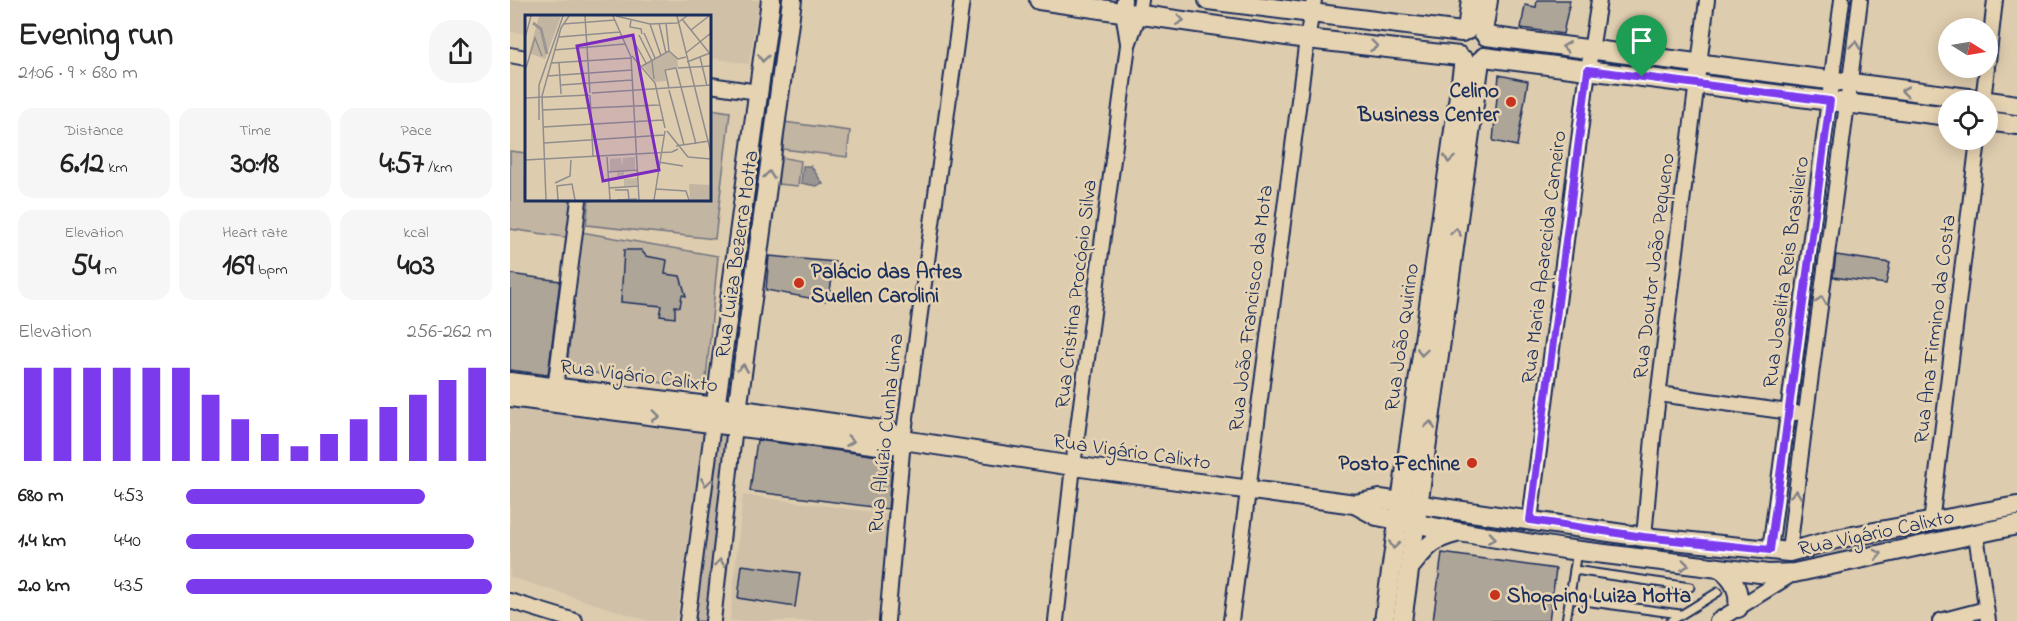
<!DOCTYPE html>
<meta charset="utf-8">
<style>
:root{--surface:#fff;--page:#f6f6f6;--text:#222;--muted:#767676;--accent:#7c3aed}
body{margin:0;font-family:"Indie Flower",sans-serif;background:var(--page);color:var(--text);height:100vh;display:flex;flex-direction:column;font-size:22px;white-space:nowrap}
*{box-sizing:border-box;margin:0}
p{font-size:20px;color:var(--muted)}
.icon{flex:none;width:33px;height:33px;fill:none;stroke:currentColor;stroke-width:2;stroke-linecap:round;stroke-linejoin:round}
.map{position:relative;flex:1;overflow:hidden}
.side{display:flex;flex-direction:column;background:var(--surface);width:510px}
.side>*{flex:none}
.needle{width:39px;rotate:101deg}
.controls{position:absolute;left:1428px;top:18px;display:grid;gap:12px}
.controls a{display:grid;place-items:center;width:60px;height:60px;border-radius:50%;background:var(--surface);box-shadow:0 3px 15px #0003;font-size:30px}
.pin{position:absolute;display:grid;place-items:center;width:51px;height:51px;color:#fff;margin:-62px -26px;border-radius:50% 50% 50% 0;rotate:-45deg;box-shadow:0 0 6px #0007}
.pin .icon{rotate:45deg}
.round{display:grid;place-items:center;flex:none;width:63px;height:63px;border-radius:24px;background:var(--page)}
.overview{display:flex;align-items:center;justify-content:space-between;height:102px;padding:0 18px}
h1{font-size:33px;font-weight:700;line-height:45px}
.stats{display:grid;grid-template-columns:repeat(3,1fr);gap:9px;height:102px;padding:6px 18px}
.stats div{display:grid;align-content:center;border-radius:15px;background:var(--page);text-align:center}
.stats b{font-size:30px;font-weight:700}
.stats small{font-size:16px;font-weight:400}
.stats p{font-size:16px}
.chart{height:168px;padding:12px 18px}
.chart p{display:flex;justify-content:space-between}
.chart svg{width:100%;height:108px;margin-top:6px;stroke:var(--accent);stroke-width:6}
ul{padding:0 18px;list-style:none;font-size:20px}
li{display:grid;grid-template-columns:96px 72px 1fr;align-items:center;height:45px}
li i{height:15px;border-radius:8px;background:var(--accent)}
main{display:flex;flex:1;min-height:0}
.map>svg:first-child{display:block}
</style>
<main>
<section class="side">
<div class="overview"><div><h1>Evening run</h1><p>21:06 · 9 × 680 m</p></div><a class="round"><svg class="icon" aria-label="share" viewBox="0 0 24 24"><path d="M12 15V3M7 8l5-5 5 5M5 13v7h14v-7"/></svg></a></div>
<div class="stats">
<div><p>Distance</p><b>6.12<small> km</small></b></div>
<div><p>Time</p><b>30:18</b></div>
<div><p>Pace</p><b>4:57<small> /km</small></b></div>
</div>
<div class="stats">
<div><p>Elevation</p><b>54<small> m</small></b></div>
<div><p>Heart rate</p><b>169<small> bpm</small></b></div>
<div><p>kcal</p><b>403</b></div>
</div>
<div class="chart"><p><span>Elevation</span>256–262 m</p>
<svg viewBox="0 0 160 44" preserveAspectRatio="none"><path d="M5 44V6M15 44V6M25 44V6M35 44V6M45 44V6M55 44V6M65 44V17M75 44V27M85 44V33M95 44V38M105 44V33M115 44V27M125 44V22M135 44V17M145 44V11M155 44V6"/></svg>
</div>
<ul>
<li><b>680 m</b>4:53<i style="width:78%"></i></li>
<li><b>1.4 km</b>4:40<i style="width:94%"></i></li>
<li><b>2.0 km</b>4:35<i style="width:100%"></i></li>
</ul>
</section>
<div class="map">
<svg width="1507" height="621" viewBox="0 0 1507 621">
<rect width="100%" height="100%" fill="#deccae"/>
<filter id="ink" filterUnits="userSpaceOnUse"><feTurbulence type="fractalNoise" baseFrequency=".0167" numOctaves="2"/><feDisplacementMap in="SourceGraphic" scale="12" xChannelSelector="R" yChannelSelector="G"/><feConvolveMatrix kernelMatrix="1 2 1 2 8 2 1 2 1" color-interpolation-filters="sRGB"/></filter>
<g filter="url(#ink)">
<g fill="#d0c0a8">
<path d="M0,0h249l-10,64 -39,-6v-42h-184v18l-16,-2z"/>
<path d="M0,402l194,28 -28,191h-27l-139,-44z"/>
<path d="M233,495l145,19 -7,107h-151z"/>
</g>
<g fill="#c2b5a2" stroke="#6e7280" stroke-width="1.5">
<path d="M264,0h14l-53,405 -15,-2z"/>
<path d="M200,109l20,3 -15,127 -129,-14 3,-25h121z"/>
<path d="M274,122l66,9 -3,26 -64,-8z"/>
<path d="M0,151l16,2v47h49l-4,38 -61,-9z"/>
<path d="M270,157l21,4 -3,25 -20,-2z"/>
<path d="M71,232l137,24 -13,133 -138,-20z"/>
<path d="M207,428l14,2 -21,191h-18z"/>
<path d="M911,506l371,48 225,-47v16l-224,47 -375,-47z"/>
</g>
<path fill="#9b9693" stroke="#686d7e" stroke-width="1.5" d="M293,166h8l12,18 -7,2 -15,-3z"/>
<g fill="#aea599" stroke="#1b2f5e" stroke-width="1.5">
<path d="M1027,0h33l-7,34 -42,-6 4,-23 11,2z"/>
<path d="M989,75l29,6 -11,65 -24,-5z"/>
<path d="M114,250h17l5,6 21,4 -2,14 15,2 6,20 -4,-1 -2,12 -5,-1v12l-15,-2 2,-10 -41,-4z"/>
<path d="M1326,255l54,8 -4,21 -53,-7z"/>
<path d="M259,256l66,6 -6,34 -4,5 -59,-11z"/>
<path d="M0,274l50,7 -12,94 -38,-5z"/>
<path d="M247,440l129,17 7,-1 -5,53 -138,-18z"/>
<path d="M932,553l114,16 -7,52h-116z"/>
<path d="M232,565l58,8 -5,34 -57,-9z"/>
</g>
<g fill="none" stroke-linecap="round" stroke-linejoin="round">
<defs>
<g id="lane">
<path d="M1064,570l116,17"/>
<path d="M1059,599l111,15"/>
<path d="M1056,621l11,-70"/>
<path d="M1161,621l47,-29"/>
</g>
<g id="street">
<path d="M614,0l-1,12 5,31"/>
<path d="M0,55l16,3"/>
<path d="M1478,62l7,-62"/>
<path d="M200,85l48,7"/>
<path d="M1473,100l4,-32"/>
<path d="M1149,394l137,19"/>
<path d="M44,397l25,-197"/>
<path d="M1020,520l58,-450 11,-70"/>
<path d="M1421,523l47,-383"/>
<path d="M1466,534l12,87"/>
<path d="M1134,537l9,-99 54,-438"/>
<path d="M1260,550l72,-550"/>
<path d="M1279,552c21,-184 49,-368 71,-552"/>
<path d="M0,601l65,20"/>
<path d="M177,621l26,-197"/>
<path d="M203,621l22,-195"/>
<path d="M377,621l16,-181 59,-440"/>
<path d="M546,621l17,-155 55,-421 11,-31 2,-14"/>
<path d="M721,621l76,-582 7,-39"/>
<path d="M1207,621l77,-48"/>
<path d="M1430,621l46,-12"/>
</g>
<g id="secondary">
<path d="M529,0l268,39 152,17"/>
<path d="M698,0l254,32"/>
<path d="M957,30l4,-30"/>
<path d="M973,32l5,-32"/>
<path d="M976,36l498,64"/>
<path d="M974,57l464,59"/>
<path d="M1478,101l29,4"/>
<path d="M1478,121l29,4"/>
<path d="M0,382l232,28 147,21 14,9 170,26 282,38 25,-5 264,38 145,15 47,-13 181,-33"/>
<path d="M0,397l377,49 16,-6"/>
<path d="M203,424l58,-424"/>
<path d="M225,426l57,-426"/>
<path d="M845,504l22,12 82,16 105,17 204,25 26,-1 223,-48"/>
<path d="M900,567c16,-19 21,-28 46,-34"/>
<path d="M1212,569c12,12 18,21 16,39"/>
<path d="M874,621l80,-561"/>
<path d="M892,621l78,-560"/>
</g>
</defs>
<use href="#lane" stroke="#1b2f5e" stroke-width="11"/>
<use href="#street" stroke="#1b2f5e" stroke-width="18"/>
<use href="#secondary" stroke="#1b2f5e" stroke-width="22"/>
<use href="#lane" stroke="#e6d3b1" stroke-width="7"/>
<use href="#street" stroke="#e6d3b1" stroke-width="14"/>
<use href="#secondary" stroke="#e6d3b1" stroke-width="18"/>
</g>
<defs><path id="oneway-chevron" d="M-2-3.5L2.5 0L-2 3.5" fill="none" stroke-width="1.6" stroke-linecap="round" stroke-linejoin="round" transform="scale(1.5)"/></defs>
<g stroke="#808188">
<use href="#oneway-chevron" transform="translate(670 20) rotate(8)"/>
<use href="#oneway-chevron" transform="translate(1345 45) rotate(-83)"/>
<use href="#oneway-chevron" transform="translate(864 46) rotate(6)"/>
<use href="#oneway-chevron" transform="translate(1056 47) rotate(-172)"/>
<use href="#oneway-chevron" transform="translate(253 58) rotate(98)"/>
<use href="#oneway-chevron" transform="translate(1395 91) rotate(-173)"/>
<use href="#oneway-chevron" transform="translate(939 159) rotate(98)"/>
<use href="#oneway-chevron" transform="translate(259 175) rotate(-83)"/>
<use href="#oneway-chevron" transform="translate(946 232) rotate(-82)"/>
<use href="#oneway-chevron" transform="translate(1311 300) rotate(-82)"/>
<use href="#oneway-chevron" transform="translate(912 352) rotate(98)"/>
<use href="#oneway-chevron" transform="translate(233 368) rotate(-82)"/>
<use href="#oneway-chevron" transform="translate(146 416) rotate(7)"/>
<use href="#oneway-chevron" transform="translate(920 425) rotate(-82)"/>
<use href="#oneway-chevron" transform="translate(340 441) rotate(7)"/>
<use href="#oneway-chevron" transform="translate(196 482) rotate(98)"/>
<use href="#oneway-chevron" transform="translate(1286 494) rotate(-83)"/>
<use href="#oneway-chevron" transform="translate(982 538) rotate(9)"/>
<use href="#oneway-chevron" transform="translate(884 545) rotate(98)"/>
<use href="#oneway-chevron" transform="translate(1368 554) rotate(-12)"/>
<use href="#oneway-chevron" transform="translate(210 563) rotate(-84)"/>
<use href="#oneway-chevron" transform="translate(1175 565) rotate(7)"/>
</g>
</g>
<g fill="none" stroke-linecap="round" stroke-linejoin="round" filter="url(#ink)">
<defs>
<path id="route" d="M1078,70l242,31 -60,449 -126,-13 -114,-17z"/>
</defs>
<use href="#route" stroke="#fff" stroke-width="12"/>
<use href="#route" stroke="#7c3aed" stroke-width="8"/>
</g>
<g fill="#c8321e" stroke="#e6d3b1" stroke-width="2">
<circle cx="1001" cy="102" r="6"/>
<circle cx="289" cy="283" r="6"/>
<circle cx="962" cy="463" r="6"/>
<circle cx="985" cy="595" r="6"/>
</g>
<g text-anchor="middle" stroke-width="5" stroke-linejoin="round" paint-order="stroke">
<g font-size="21" font-weight="bold" fill="#1b2f5e" stroke="#e6d3b1" text-anchor="end">
<text x="989" y="97">Celino<tspan x="989" dy="24">Business Center</tspan></text>
<text x="301" y="278" text-anchor="start">Palácio das Artes<tspan x="301" dy="24">Suellen Carolini</tspan></text>
<text x="950" y="470">Posto Fechine</text>
<text x="997" y="602" text-anchor="start">Shopping Luiza Motta</text>
</g>
<g font-size="21" fill="#1b2f5e" stroke="#e6d3b1">
<text transform="translate(226 254) rotate(-82)" y="7">Rua Luiza Bezerra Motta</text>
<text transform="translate(1033 257) rotate(-83)" y="7">Rua Maria Aparecida Carneiro</text>
<text transform="translate(1143 266) rotate(-83)" y="7">Rua Doutor João Pequeno</text>
<text transform="translate(1275 272) rotate(-82)" y="7">Rua Joselita Reis Brasileiro</text>
<text transform="translate(565 294) rotate(-83)" y="7">Rua Cristina Procópio Silva</text>
<text transform="translate(740 308) rotate(-83)" y="7">Rua João Francisco da Mota</text>
<text transform="translate(1424 329) rotate(-83)" y="7">Rua Ana Firmino da Costa</text>
<text transform="translate(891 337) rotate(-82)" y="7">Rua João Quirino</text>
<text transform="translate(129 375) rotate(7)" y="7">Rua Vigário Calixto</text>
<text transform="translate(375 433) rotate(-84)" y="7">Rua Aluízio Cunha Lima</text>
<text transform="translate(622 451) rotate(8)" y="7">Rua Vigário Calixto</text>
<text transform="translate(1366 532) rotate(-12)" y="7">Rua Vigário Calixto</text>
</g>
</g>
<g transform="translate(15 15)">
<rect width="186" height="186" fill="#deccae"/>
<path d="M14,1h22l-16,43 -16,-6zM144,37l8,5 1,11 -14,1 2,12 -11,1 -12,-16zM110,142v12l-11,2v8l13,-1v7l-13,1v-7h-7v-7l-7,-1v-12l11,-1 1,9 1,-9zM164,169l22,1v15h-21z" fill="#c2b5a2"/>
<path fill="none" stroke="#9b9693" stroke-width="3" d="M8,8l8,6 6,25"/>
<path fill="none" stroke="#908d8e" stroke-width="1.5" d="M60,1l5,77M88,1l18,41 8,143M91,1l34,8 27,-1 10,-7M152,1l34,137M157,4l29,36M106,5l-1,7 11,2 1,5M134,8l7,30M141,8l3,28M38,9l52,-4M125,9l11,32M166,15l18,-14M119,18l11,25M114,20l13,26 2,18M34,22l61,-5M0,23l6,-22M107,23l14,25M29,35l71,-6M144,36l9,8 8,-2M161,38l25,-20M107,41l23,27 10,45M175,42l7,29M162,47l23,-9M26,48l80,-5M34,48l2,31M117,51l27,-15M1,53l9,-30 7,18M151,53l20,76M153,53l33,-2M22,61l85,-6M36,70l71,-5M144,73l-4,-18 11,-2M144,75l15,55M67,78l119,-8M65,80l3,61M0,83l64,-3M17,95l117,-5M14,105v-35l24,-69M18,112l120,-7M142,116l21,26 23,2M19,128l120,-8M151,131l33,-5M82,142l3,43M0,145l147,-8 6,-3M133,147l25,4M83,157l29,-2M30,168l15,-7 1,-16M84,173l29,-2M131,174l30,2 3,9M90,175h13l1,10M21,185l-4,-104 19,-68 8,-12M33,185l-1,-14 15,-2 3,16M92,185l20,-1M129,185l11,-69"/>
<path fill="#7b2cbf" fill-opacity="0.15" stroke="#7b2cbf" stroke-width="3" d="M108,20l26,135 -56,11 -26,-135z"/>
<rect width="186" height="186" fill="none" stroke="#1b2f5e" stroke-width="3"/>
</g>
</svg>
<div class="controls">
<a><svg class="needle" viewBox="-14 -14 28 28"><path d="M0-13l5 13h-10z" fill="#e53935"/><path d="M0 13l5-13h-10z" fill="#767676"/></svg></a>
<a><svg class="icon" aria-label="locate" viewBox="0 0 24 24"><circle cx="12" cy="12" r="6"/><path d="M12 2v4M12 18v4M2 12h4M18 12h4"/></svg></a>
</div>
<div class="pin" style="left:1132px;top:77px;background:#1e9e55"><svg class="icon" aria-label="arrive" viewBox="0 0 24 24"><path d="M6 21V4h12l-3 4 3 4H6"/></svg></div>
</div>
</main>
